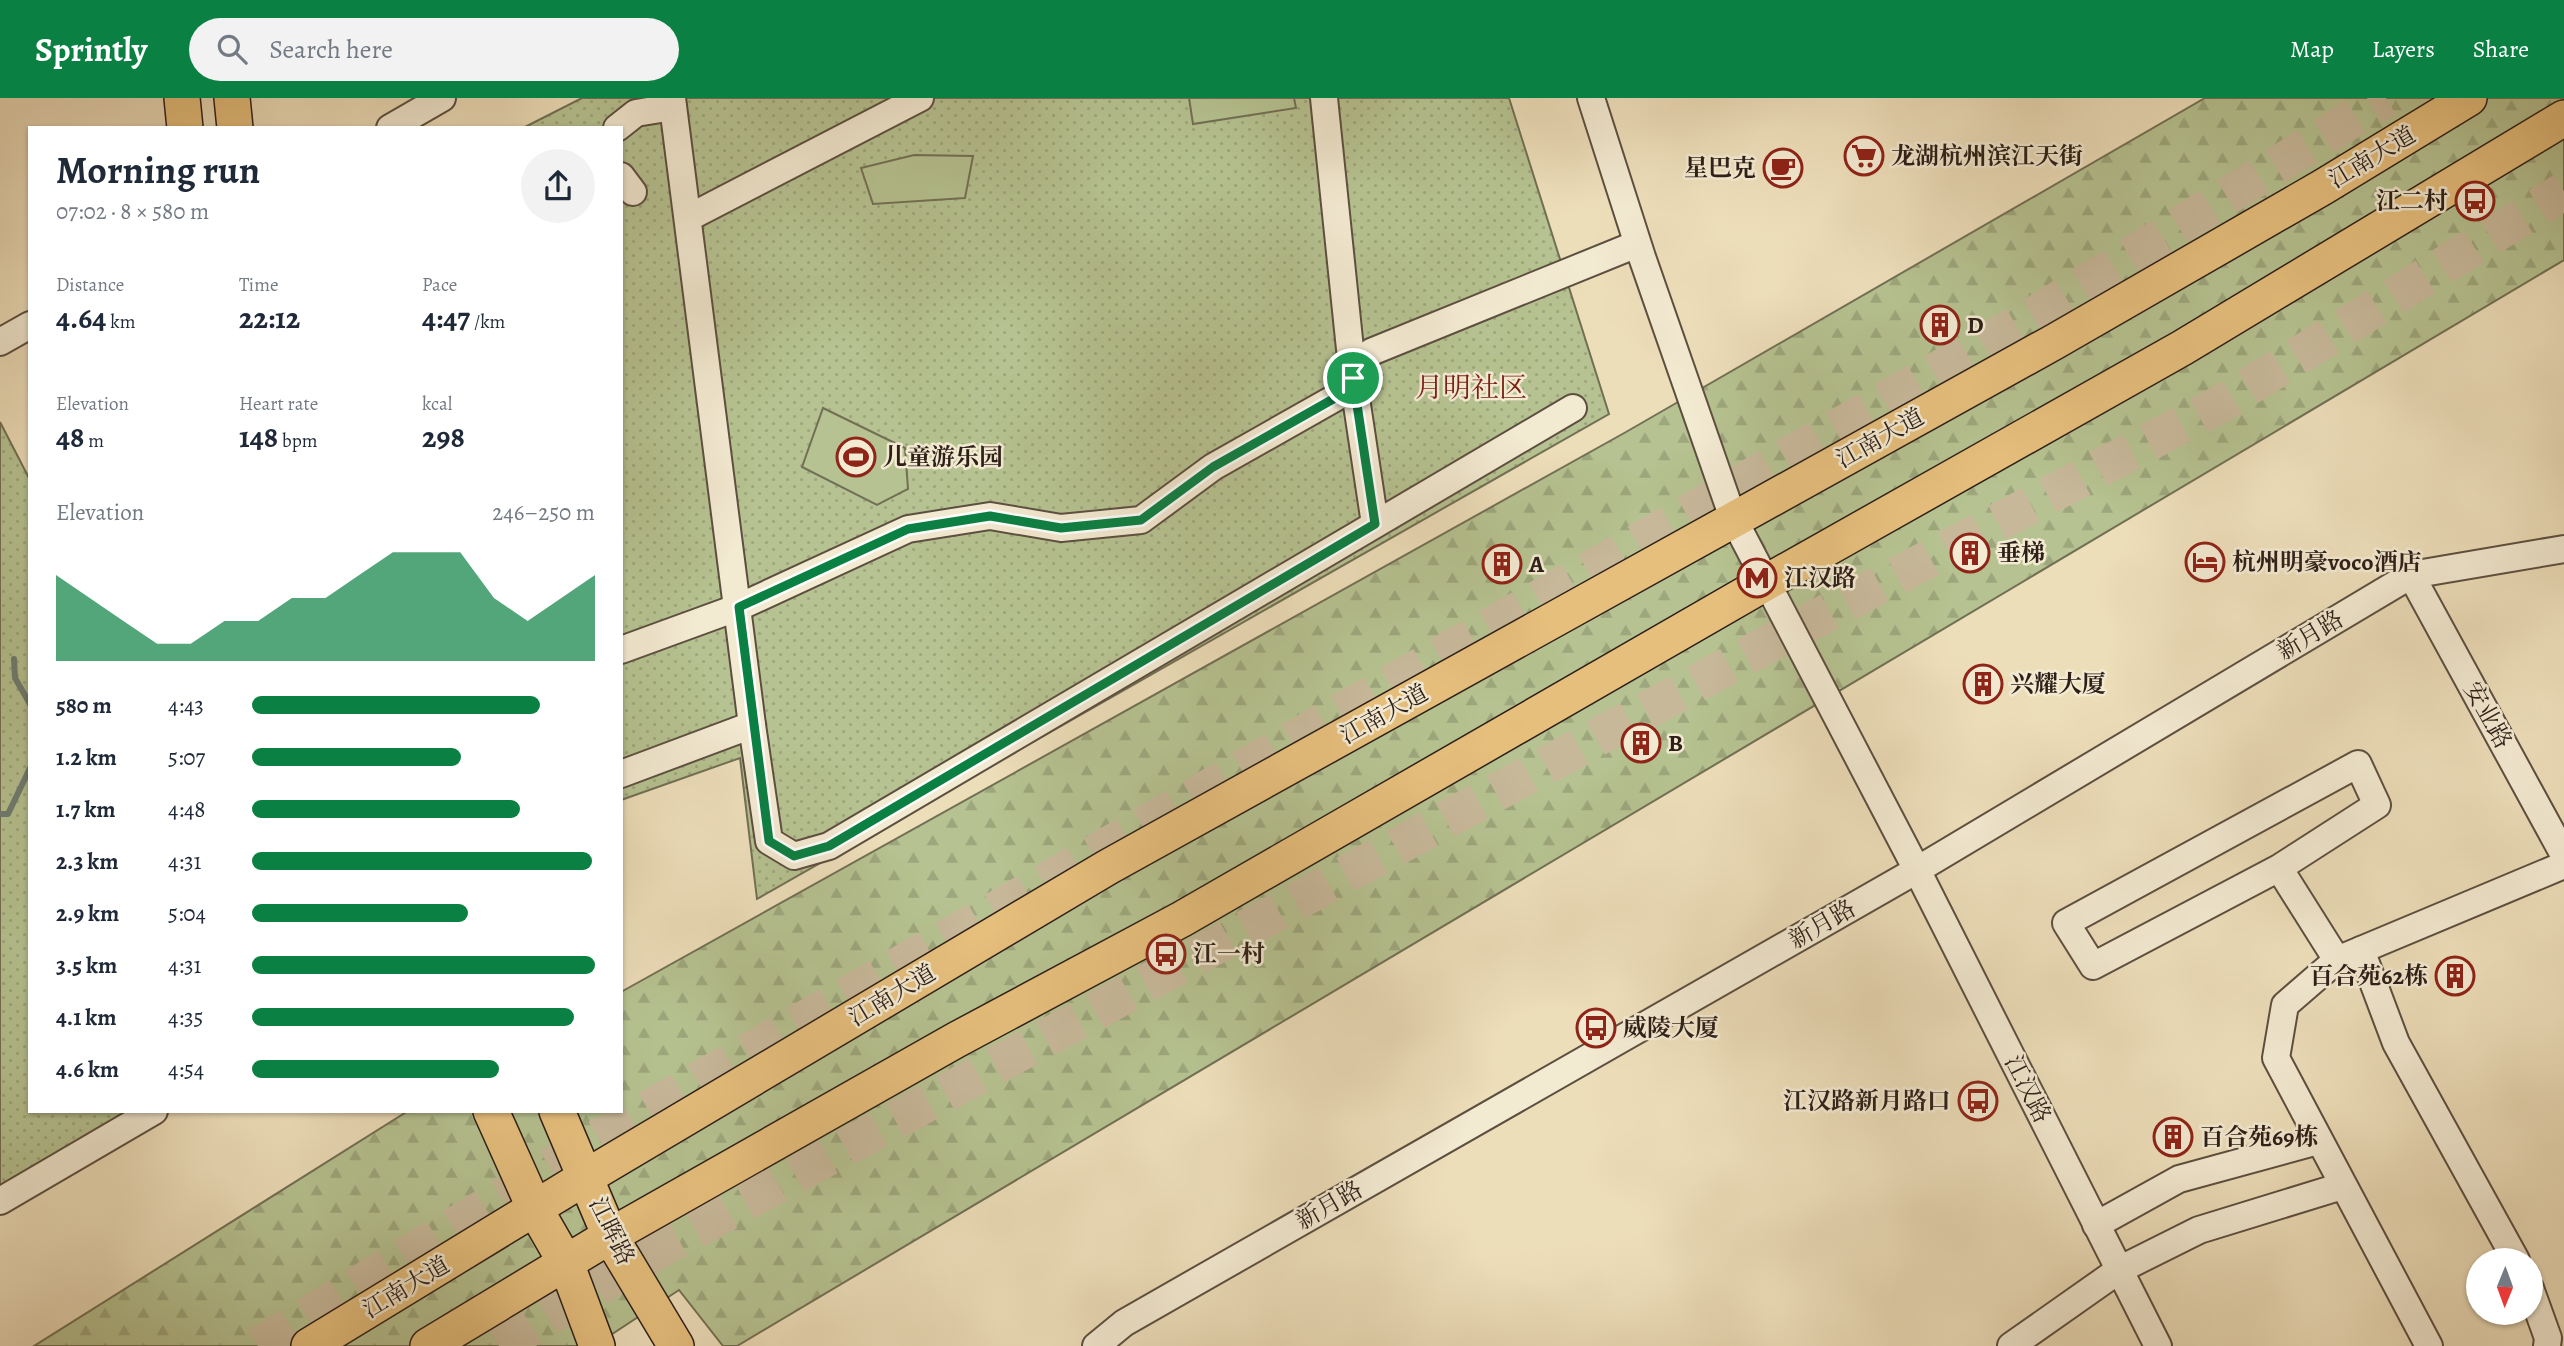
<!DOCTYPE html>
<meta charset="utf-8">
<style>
:root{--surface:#fff;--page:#f2f2f3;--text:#1f2937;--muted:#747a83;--accent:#0b8043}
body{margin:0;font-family:Alegreya,"Noto Serif SC",serif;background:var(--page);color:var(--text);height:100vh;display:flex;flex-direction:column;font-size:26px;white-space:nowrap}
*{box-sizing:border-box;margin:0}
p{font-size:23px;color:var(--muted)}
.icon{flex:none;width:38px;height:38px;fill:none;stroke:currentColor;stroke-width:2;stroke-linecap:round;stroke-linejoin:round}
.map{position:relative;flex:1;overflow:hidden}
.panel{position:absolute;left:28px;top:28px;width:595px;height:987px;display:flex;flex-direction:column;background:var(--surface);border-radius:0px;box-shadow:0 2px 5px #0004}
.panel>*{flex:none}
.needle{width:46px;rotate:181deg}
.buttons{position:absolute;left:2466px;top:1150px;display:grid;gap:14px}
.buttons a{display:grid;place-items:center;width:77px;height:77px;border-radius:50%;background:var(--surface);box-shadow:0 2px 5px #0004;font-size:35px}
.pin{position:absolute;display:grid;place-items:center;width:60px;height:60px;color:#fff;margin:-30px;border:4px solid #fff;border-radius:50%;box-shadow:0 2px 7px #0007}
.round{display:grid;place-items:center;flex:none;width:74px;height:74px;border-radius:37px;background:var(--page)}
.headline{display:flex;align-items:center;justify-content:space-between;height:119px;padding:0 28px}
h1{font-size:38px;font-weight:600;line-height:52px}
.figures{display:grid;grid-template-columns:repeat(3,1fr);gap:10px;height:119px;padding:7px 28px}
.figures div{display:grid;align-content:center}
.figures b{font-size:30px;font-weight:600}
.figures small{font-size:19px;font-weight:400}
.figures p{font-size:19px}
.chart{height:196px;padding:14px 28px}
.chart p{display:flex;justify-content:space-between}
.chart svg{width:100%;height:126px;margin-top:7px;fill:var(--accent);opacity:.7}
ul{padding:0 28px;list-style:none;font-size:23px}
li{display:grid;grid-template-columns:112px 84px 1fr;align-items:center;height:52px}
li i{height:18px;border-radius:9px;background:var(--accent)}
header{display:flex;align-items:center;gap:42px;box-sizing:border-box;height:98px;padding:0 35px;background:var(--accent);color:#fff}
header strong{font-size:33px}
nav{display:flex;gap:38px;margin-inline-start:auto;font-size:24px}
.search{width:490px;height:63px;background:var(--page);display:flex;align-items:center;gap:18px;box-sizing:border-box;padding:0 24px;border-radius:38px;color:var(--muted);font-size:26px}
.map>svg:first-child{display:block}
</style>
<header>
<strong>Sprintly</strong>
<div class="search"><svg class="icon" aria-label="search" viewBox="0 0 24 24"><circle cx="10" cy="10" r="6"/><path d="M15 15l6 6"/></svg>Search here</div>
<nav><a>Map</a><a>Layers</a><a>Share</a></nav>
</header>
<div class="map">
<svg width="2564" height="1248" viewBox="0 0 2564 1248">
<defs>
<pattern id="grass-dots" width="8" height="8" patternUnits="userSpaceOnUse" patternTransform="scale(1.75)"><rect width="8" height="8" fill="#b6c291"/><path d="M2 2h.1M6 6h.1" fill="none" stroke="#9da67c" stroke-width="1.8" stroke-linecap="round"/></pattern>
<pattern id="forest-firs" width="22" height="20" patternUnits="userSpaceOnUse" patternTransform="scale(1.75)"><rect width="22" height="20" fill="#b6c291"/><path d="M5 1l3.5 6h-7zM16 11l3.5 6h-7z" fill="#9da67c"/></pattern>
</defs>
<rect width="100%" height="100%" fill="#eddeba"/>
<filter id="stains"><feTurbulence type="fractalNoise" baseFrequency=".00286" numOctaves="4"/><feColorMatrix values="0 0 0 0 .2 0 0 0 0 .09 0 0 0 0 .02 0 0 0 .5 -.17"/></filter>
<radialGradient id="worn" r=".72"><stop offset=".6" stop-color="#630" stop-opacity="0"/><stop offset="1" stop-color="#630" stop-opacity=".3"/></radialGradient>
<g fill="url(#grass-dots)" stroke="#727054" stroke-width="2">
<path d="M582,0h927l100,316 -852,485 -17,-141 -119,42v-672h-98z"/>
<path d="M0,324l30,58v631h112l-142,82z"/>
</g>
<path fill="url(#forest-firs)" stroke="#727054" stroke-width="2" d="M2205,0h359v162l-1827,1086h-14l-44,-56 -85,56h-560l374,-235h213v-119l1005,-560z"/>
<g fill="#b6c291" stroke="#727054" stroke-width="2">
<path d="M1189,0h105l2,10 -103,16z"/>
<path d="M914,57l59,1 -8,42 -92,6 -12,-36z"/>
<path d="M823,310l82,40 3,41 -31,16 -75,-38z"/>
</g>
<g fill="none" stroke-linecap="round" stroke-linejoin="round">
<g stroke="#6e7d73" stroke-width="6">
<path d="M14,561l1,19 15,26"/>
<path d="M0,716h8l22,-46"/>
</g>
<g stroke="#c7b89a" stroke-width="38" stroke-dasharray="38 19" stroke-linecap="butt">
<path d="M258,1248l349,-213 1429,-819 350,-216"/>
<path d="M499,1248l173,-104 1100,-600 445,-236 347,-215"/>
</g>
<defs>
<g id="minor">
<path d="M672,0l80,627"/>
<path d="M1324,0l29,280 22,146"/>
<path d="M1591,0l51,159 91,261 184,352 241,476"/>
<path d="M390,30l52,-30"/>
<path d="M617,30l19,-15 37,-6"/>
<path d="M621,78l12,16"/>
<path d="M688,120l232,-120"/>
<path d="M0,244l30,-17"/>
<path d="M2411,477l153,280"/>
<path d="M621,552l118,-43 169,-78 82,-13 71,12 80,-8 72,-53 129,-73 29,-42 266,-108"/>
<path d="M621,676l131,-49 17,116 25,15 35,-10 744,-438"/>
<path d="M2279,770l-186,98 -27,-43 292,-159 19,41 -98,63 58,92"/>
<path d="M2361,852l35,93 120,217"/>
<path d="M0,1103l154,-90"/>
<path d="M2096,1127l83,-46 139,-38"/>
<path d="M2530,1190l18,50 -1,8"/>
<path d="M1096,1248l28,-23 793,-453 494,-295 153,-26"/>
<path d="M2011,1248l108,-76 80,-40 143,-44"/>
<path d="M2429,1248l-153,-288 9,-53 52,-45 227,-95"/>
</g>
<g id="major">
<path d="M182,0l3,30"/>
<path d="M232,0l3,30"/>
<path d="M491,1013l44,98 31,54 31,83"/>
<path d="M557,1013l53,125 66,110"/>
<path d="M309,1248l277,-169 522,-310 946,-525 269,-155 146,-89"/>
<path d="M428,1248l182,-110 346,-196 226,-121 585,-337 415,-234 382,-230"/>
</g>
</defs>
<use href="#minor" stroke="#5d4f40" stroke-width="30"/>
<use href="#major" stroke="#2d1f18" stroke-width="38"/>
<use href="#minor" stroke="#f3ead2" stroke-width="26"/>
<use href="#major" stroke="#e6bf7d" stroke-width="35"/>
</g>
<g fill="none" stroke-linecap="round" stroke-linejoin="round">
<defs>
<path id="route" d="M1353,280l22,146 -546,322 -35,10 -25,-15 -30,-234 169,-78 82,-13 71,12 80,-8 72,-53 129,-73z"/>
</defs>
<use href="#route" stroke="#fff" stroke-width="14"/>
<use href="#route" stroke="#0b8043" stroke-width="9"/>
</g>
<defs>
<symbol id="supermarket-ring" viewBox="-11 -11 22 22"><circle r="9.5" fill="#f3ead2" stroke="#8f2418" stroke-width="1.5"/><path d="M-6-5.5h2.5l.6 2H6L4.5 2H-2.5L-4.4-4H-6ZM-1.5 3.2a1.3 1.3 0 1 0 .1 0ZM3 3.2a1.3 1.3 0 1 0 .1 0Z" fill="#8f2418"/></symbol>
<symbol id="cafe-ring" viewBox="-11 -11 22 22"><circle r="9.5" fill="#f3ead2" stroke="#8f2418" stroke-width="1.5"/><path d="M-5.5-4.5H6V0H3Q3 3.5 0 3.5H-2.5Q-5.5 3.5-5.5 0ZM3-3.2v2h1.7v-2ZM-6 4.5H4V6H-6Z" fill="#8f2418"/></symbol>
<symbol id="bus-ring" viewBox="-11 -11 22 22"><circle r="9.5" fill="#f3ead2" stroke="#8f2418" stroke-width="1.5"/><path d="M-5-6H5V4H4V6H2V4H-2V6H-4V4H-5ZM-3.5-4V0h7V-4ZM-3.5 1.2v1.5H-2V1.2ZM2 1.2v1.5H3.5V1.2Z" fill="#8f2418"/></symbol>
<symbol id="building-ring" viewBox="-11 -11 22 22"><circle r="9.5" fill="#f3ead2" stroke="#8f2418" stroke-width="1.5"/><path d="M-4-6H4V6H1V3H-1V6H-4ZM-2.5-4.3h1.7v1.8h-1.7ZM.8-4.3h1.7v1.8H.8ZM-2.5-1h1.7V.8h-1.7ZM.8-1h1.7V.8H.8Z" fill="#8f2418"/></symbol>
<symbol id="stadium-ring" viewBox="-11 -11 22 22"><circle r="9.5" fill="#f3ead2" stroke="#8f2418" stroke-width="1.5"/><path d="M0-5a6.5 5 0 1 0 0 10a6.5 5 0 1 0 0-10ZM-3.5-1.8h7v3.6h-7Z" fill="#8f2418"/></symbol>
<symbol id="hotel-ring" viewBox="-11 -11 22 22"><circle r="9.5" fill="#f3ead2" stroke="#8f2418" stroke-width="1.5"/><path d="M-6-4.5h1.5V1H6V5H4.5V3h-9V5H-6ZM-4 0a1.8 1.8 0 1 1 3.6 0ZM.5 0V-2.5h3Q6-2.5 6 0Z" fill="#8f2418"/></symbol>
<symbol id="metro-ring" viewBox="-11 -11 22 22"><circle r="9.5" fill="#f3ead2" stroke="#8f2418" stroke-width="1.5"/><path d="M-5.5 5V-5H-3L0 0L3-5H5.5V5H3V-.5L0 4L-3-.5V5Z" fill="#8f2418"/></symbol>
</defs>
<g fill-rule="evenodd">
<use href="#supermarket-ring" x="1842" y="36" width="44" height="44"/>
<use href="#cafe-ring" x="1761" y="48" width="44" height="44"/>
<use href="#bus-ring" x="2453" y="81" width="44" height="44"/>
<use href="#building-ring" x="1918" y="205" width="44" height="44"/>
<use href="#stadium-ring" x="834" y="337" width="44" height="44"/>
<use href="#building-ring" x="1948" y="433" width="44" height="44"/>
<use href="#hotel-ring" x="2183" y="442" width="44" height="44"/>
<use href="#building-ring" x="1480" y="444" width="44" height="44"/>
<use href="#metro-ring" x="1735" y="458" width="44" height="44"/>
<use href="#building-ring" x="1961" y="564" width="44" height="44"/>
<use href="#building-ring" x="1619" y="623" width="44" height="44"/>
<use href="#bus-ring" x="1144" y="834" width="44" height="44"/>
<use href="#building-ring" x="2433" y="856" width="44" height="44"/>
<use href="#bus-ring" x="1574" y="908" width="44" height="44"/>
<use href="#bus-ring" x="1956" y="981" width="44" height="44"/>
<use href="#building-ring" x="2151" y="1017" width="44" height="44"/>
</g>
<g text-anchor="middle" stroke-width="5" stroke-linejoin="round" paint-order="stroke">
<g font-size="24" font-weight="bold" fill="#2d1f18" stroke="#f3ead2" text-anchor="start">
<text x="1891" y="66">龙湖杭州滨江天街</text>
<text x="1756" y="78" text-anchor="end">星巴克</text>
<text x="2448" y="111" text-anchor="end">江二村</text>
<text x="1967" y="235">D</text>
<text x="883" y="367">儿童游乐园</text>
<text x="1997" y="463">垂梯</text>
<text x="2232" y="472">杭州明豪voco酒店</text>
<text x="1529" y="474">A</text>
<text x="1784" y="488">江汉路</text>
<text x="2010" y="594">兴耀大厦</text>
<text x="1668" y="653">B</text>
<text x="1193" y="864">江一村</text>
<text x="2428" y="886" text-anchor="end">百合苑62栋</text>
<text x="1623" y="938">威陵大厦</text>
<text x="1951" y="1011" text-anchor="end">江汉路新月路口</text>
<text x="2200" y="1047">百合苑69栋</text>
</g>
<g font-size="24" fill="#2d1f18" stroke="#f3ead2">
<text transform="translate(2372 59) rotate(-31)" y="8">江南大道</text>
<text transform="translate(1880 340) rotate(-29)" y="8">江南大道</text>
<text transform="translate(2310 537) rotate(-31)" y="8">新月路</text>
<text transform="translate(1384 616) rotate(-29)" y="8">江南大道</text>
<text transform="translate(2488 617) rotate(61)" y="8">安业路</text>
<text transform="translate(1822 826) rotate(-30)" y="8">新月路</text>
<text transform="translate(892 897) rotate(-31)" y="8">江南大道</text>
<text transform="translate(2028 991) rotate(63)" y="8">江汉路</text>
<text transform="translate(1329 1107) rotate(-30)" y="8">新月路</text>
<text transform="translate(612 1133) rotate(64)" y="8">江晖路</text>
<text transform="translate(406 1189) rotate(-31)" y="8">江南大道</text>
</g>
<g font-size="28" fill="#7a1f14" stroke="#f3ead2">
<text x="1471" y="299">月明社区</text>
</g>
</g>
<rect width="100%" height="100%" filter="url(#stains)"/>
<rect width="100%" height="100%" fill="url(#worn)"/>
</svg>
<div class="buttons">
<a><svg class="needle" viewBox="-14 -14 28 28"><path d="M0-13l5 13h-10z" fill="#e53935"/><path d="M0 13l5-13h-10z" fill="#747a83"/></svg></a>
</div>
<div class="pin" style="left:1353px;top:280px;background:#1e9e55"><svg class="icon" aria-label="arrive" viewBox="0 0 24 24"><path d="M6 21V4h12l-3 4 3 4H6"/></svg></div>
<section class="panel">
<div class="headline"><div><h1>Morning run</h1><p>07:02 · 8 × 580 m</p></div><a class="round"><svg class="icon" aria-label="share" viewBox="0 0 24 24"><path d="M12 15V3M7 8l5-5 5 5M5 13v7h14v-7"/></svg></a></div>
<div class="figures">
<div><p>Distance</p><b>4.64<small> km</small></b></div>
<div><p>Time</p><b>22:12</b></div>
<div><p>Pace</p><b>4:47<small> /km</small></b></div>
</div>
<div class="figures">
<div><p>Elevation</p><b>48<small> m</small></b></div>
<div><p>Heart rate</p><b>148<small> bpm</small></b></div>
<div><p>kcal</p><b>298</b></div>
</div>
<div class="chart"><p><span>Elevation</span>246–250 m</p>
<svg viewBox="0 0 160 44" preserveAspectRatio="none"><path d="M0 44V14L10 22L20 30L30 38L40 38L50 30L60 30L70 22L80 22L90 14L100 6L110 6L120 6L130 22L140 30L150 22L160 14V44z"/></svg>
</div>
<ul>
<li><b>580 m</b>4:43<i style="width:84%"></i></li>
<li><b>1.2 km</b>5:07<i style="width:61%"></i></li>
<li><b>1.7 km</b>4:48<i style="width:78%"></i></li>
<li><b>2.3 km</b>4:31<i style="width:99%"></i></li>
<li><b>2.9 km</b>5:04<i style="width:63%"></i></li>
<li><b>3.5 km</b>4:31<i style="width:100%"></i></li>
<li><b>4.1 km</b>4:35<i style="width:94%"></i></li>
<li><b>4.6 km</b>4:54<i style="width:72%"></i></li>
</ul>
</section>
</div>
